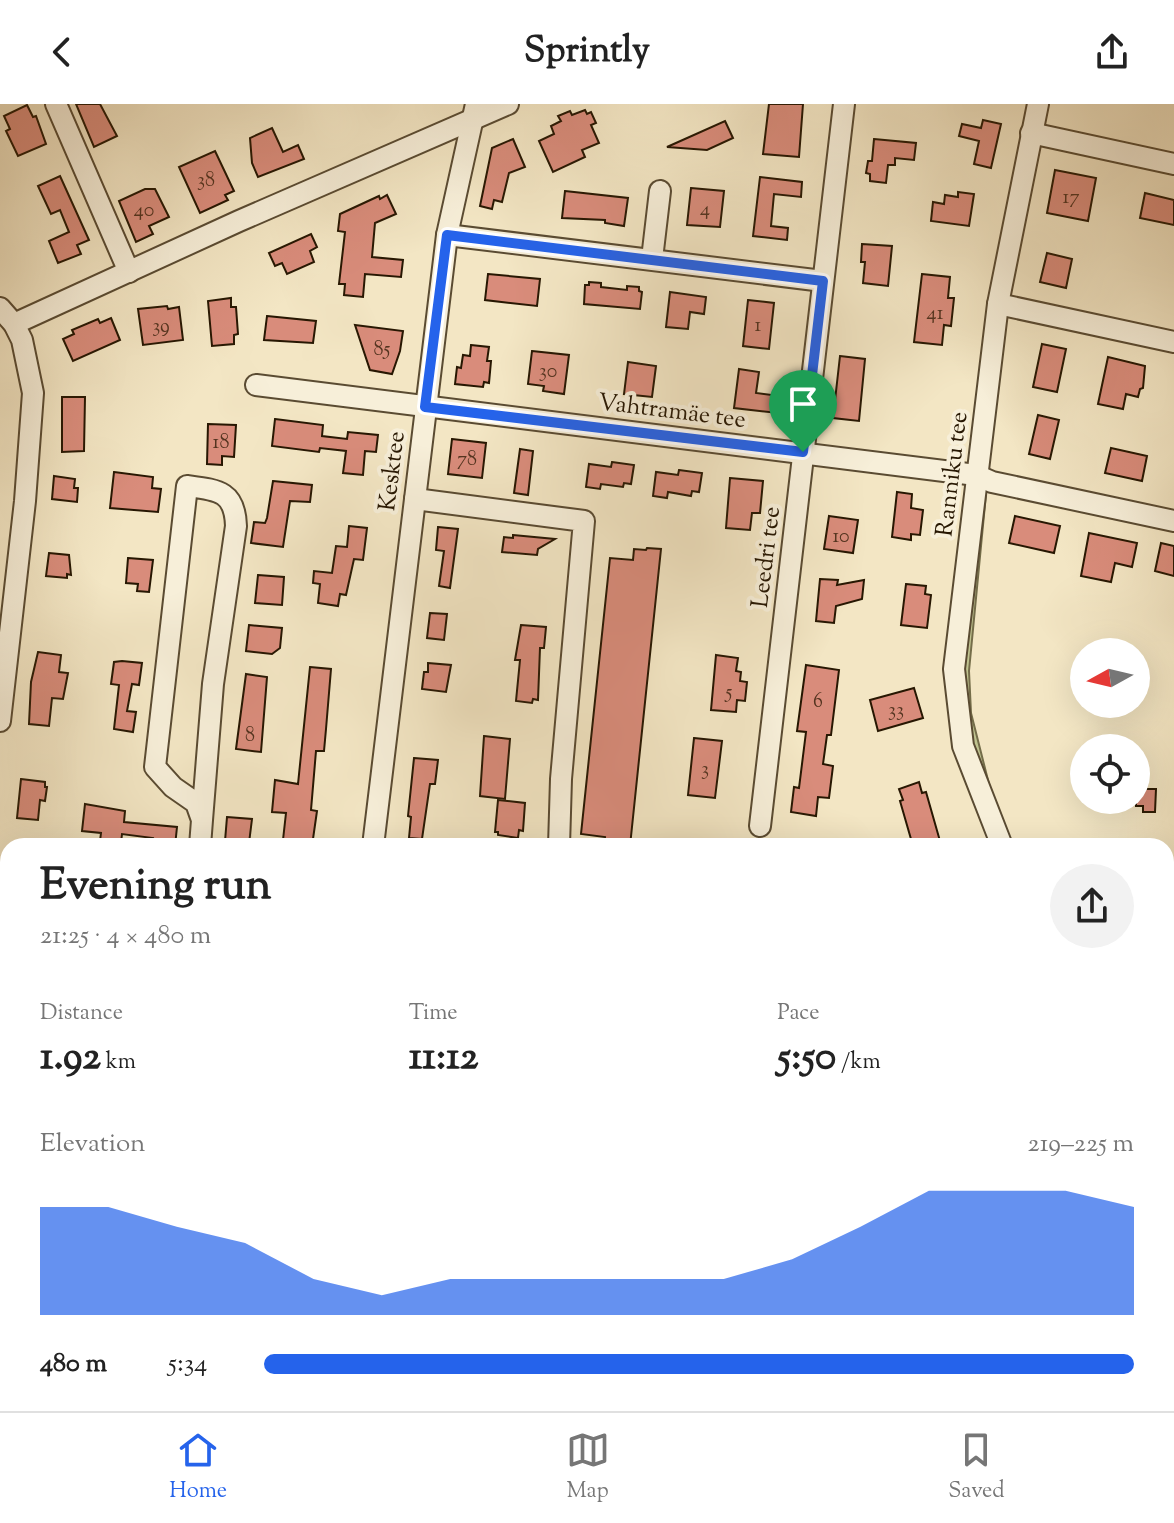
<!DOCTYPE html>
<meta charset="utf-8">
<style>
:root{--surface:#fff;--page:#f2f2f2;--text:#222;--muted:#767676;--line:#e0e0e0;--accent:#2563eb}
body{margin:0;font-family:"Sorts Mill Goudy",serif;background:var(--page);color:var(--text);height:100vh;display:flex;flex-direction:column;font-size:30px;white-space:nowrap}
*{box-sizing:border-box;margin:0}
p{font-size:26px;color:var(--muted)}
.icon{flex:none;width:44px;height:44px;fill:none;stroke:currentColor;stroke-width:2;stroke-linecap:round;stroke-linejoin:round}
.map{position:relative;flex:1;overflow:hidden}
.panel{position:absolute;left:0px;top:734px;width:1174px;height:574px;display:flex;flex-direction:column;background:var(--surface);border-radius:24px 24px 0 0;box-shadow:0 8px 32px #0002}
.panel>*{flex:none}
.needle{width:52px;rotate:262deg}
.buttons{position:absolute;left:1070px;top:534px;display:grid;gap:16px}
.buttons a{display:grid;place-items:center;width:80px;height:80px;border-radius:50%;background:var(--surface);box-shadow:0 8px 32px #0002;font-size:40px}
.pin{position:absolute;display:grid;place-items:center;width:68px;height:68px;color:#fff;margin:-82px -34px;border-radius:50% 50% 50% 0;rotate:-45deg;box-shadow:0 0 8px #0007}
.pin .icon{rotate:45deg}
.round{display:grid;place-items:center;flex:none;width:84px;height:84px;border-radius:42px;background:var(--page)}
.summary{display:flex;align-items:center;justify-content:space-between;height:136px;padding:0 40px}
h1{font-size:44px;font-weight:700;line-height:60px}
.metrics{display:grid;grid-template-columns:repeat(3,1fr);gap:12px;height:136px;padding:8px 40px}
.metrics div{display:grid;align-content:center}
.metrics b{font-size:40px;font-weight:700}
.metrics small{font-size:22px;font-weight:400}
.metrics p{font-size:22px}
.chart{height:224px;padding:16px 40px}
.chart p{display:flex;justify-content:space-between}
.chart svg{width:100%;height:144px;margin-top:8px;fill:var(--accent);opacity:.7}
ul{padding:0 40px;list-style:none;font-size:26px}
li{display:grid;grid-template-columns:128px 96px 1fr;align-items:center;height:60px}
li i{height:20px;border-radius:10px;background:var(--accent)}
header{display:flex;justify-content:space-between;align-items:center;height:104px;padding:0 40px;background:var(--surface);font-size:36px;font-weight:700}
.menu{display:flex;justify-content:space-around;align-items:center;height:112px;border-top:2px solid var(--line);background:var(--surface);font-size:22px;color:var(--muted)}
.menu a{display:grid;justify-items:center;gap:4px}
.menu .active{color:var(--accent)}
.map>svg:first-child{display:block}
</style>
<header><svg class="icon" aria-label="back" viewBox="0 0 24 24"><path d="M15 5l-7 7 7 7"/></svg>Sprintly<svg class="icon" aria-label="share" viewBox="0 0 24 24"><path d="M12 15V3M7 8l5-5 5 5M5 13v7h14v-7"/></svg></header>
<div class="map">
<svg width="1174" height="1307" viewBox="0 0 1174 1307">
<rect width="100%" height="100%" fill="#f3e6c4"/>
<filter id="stains"><feTurbulence type="fractalNoise" baseFrequency=".0025" numOctaves="4"/><feColorMatrix values="0 0 0 0 .2 0 0 0 0 .09 0 0 0 0 .02 0 0 0 .5 -.17"/></filter>
<radialGradient id="worn" r=".72"><stop offset=".6" stop-color="#630" stop-opacity="0"/><stop offset="1" stop-color="#630" stop-opacity=".3"/></radialGradient>
<path fill="#c0c390" stroke="#746d49" stroke-width="2" d="M986,390l-17,177 2,42 20,79c-6,-13 -14,-26 -17,-40 -22,-80 -2,-168 7,-248z"/>
<g fill="#d98c7b" stroke="#271702" stroke-width="2">
<path d="M76,0h24l17,32 -23,11z"/>
<path d="M769,0h34l-4,53 -36,-3z"/>
<path d="M27,1l6,12 3,-1 10,28 -28,12 -12,-25 4,-2 -6,-13z"/>
<path d="M585,6l2,4 4,-2 5,11 -5,2 8,18 -17,7 3,7 -32,15 -14,-31 15,-7 -3,-8 10,-5 -3,-5 12,-5 2,4z"/>
<path d="M983,16l18,4 -10,44 -17,-4 5,-23 -20,-5 3,-12 19,4z"/>
<path d="M725,17l8,17 -26,12 -40,-3z"/>
<path d="M272,24l11,24 15,-7 6,14 -46,18 -6,-14 -2,-25z"/>
<path d="M513,35l12,28 -16,6 -7,29 -8,-2 -2,9 -12,-3 12,-58z"/>
<path d="M874,35l42,4 -2,17 -19,-2v7h-7l-2,18 -16,-2v-7l-4,-1 2,-12h4z"/>
<path d="M215,47l19,40 -9,4 3,5 -28,13 -21,-46z"/>
<path d="M1055,66l41,8 -8,43 -41,-8z"/>
<path d="M60,72l29,64 -12,5 4,9 -23,9 -9,-22 20,-9 -9,-22 -9,4 -13,-28z"/>
<path d="M760,73l42,5 -1,15 -27,-3 -3,32 17,2 -1,12 -34,-4z"/>
<path d="M691,84l33,3 -4,36 -33,-2z"/>
<path d="M145,85h10l14,28 -20,9 4,8 -17,8 -17,-41z"/>
<path d="M565,87l63,7 -4,28 -19,-3v-3l-43,-2z"/>
<path d="M958,88l16,2 -5,32 -38,-5 2,-19 11,2 1,-9 13,2z"/>
<path d="M1145,89l29,7v25l-34,-7z"/>
<path d="M387,91l9,19 -21,9 -3,34 31,3 -2,17 -36,-3 -2,23 -19,-2 1,-11h-6l6,-52 -7,-1 2,-17 39,-18 1,3z"/>
<path d="M311,130l6,13 -7,4 4,11 -27,12 -5,-11 -7,3 -6,-13z"/>
<path d="M862,140l30,2 -4,40 -25,-3 2,-21h-4z"/>
<path d="M1047,149l25,6 -6,29 -26,-6z"/>
<path d="M488,170l52,5 -3,27 -52,-6z"/>
<path d="M922,170l28,3 -2,21h6l-3,28 -7,-1 -2,20 -28,-3z"/>
<path d="M589,178l12,1v4l26,3v-4l12,1v4l3,1 -2,17 -56,-5 1,-19h4z"/>
<path d="M670,188l36,5 -2,17 -14,-2 -2,17 -22,-2z"/>
<path d="M231,194v9h5l2,27 -4,1v9l-22,2 -4,-45z"/>
<path d="M748,196l26,3 -5,46 -26,-3z"/>
<path d="M167,202l1,3 11,-2 4,33 -40,5 -5,-36z"/>
<path d="M267,212l49,5 -3,22 -49,-3z"/>
<path d="M111,214l9,22 -47,21 -10,-22 11,-5 -2,-4 26,-11 2,4z"/>
<path d="M355,221l48,6 -3,20 -8,23 -22,-4z"/>
<path d="M1042,240l24,5 -9,43 -24,-5z"/>
<path d="M471,241l18,2 -2,14h4l-2,22 -5,-1 -1,5 -28,-3 2,-17 4,1 2,-13 7,1z"/>
<path d="M532,247l37,4 -5,39 -21,-3 1,-5 -16,-2z"/>
<path d="M840,252l25,3 -6,62 -26,-3z"/>
<path d="M1108,253l37,9 -2,22 -3,1 -2,8 -12,-3 -3,15 -25,-5z"/>
<path d="M628,258l28,4 -4,31 -28,-3z"/>
<path d="M739,265l20,3 -3,21 24,3 -2,17 -44,-5z"/>
<path d="M62,293h23l-1,54 -22,1z"/>
<path d="M1038,311l21,5 -9,39 -21,-5z"/>
<path d="M275,315l48,6 -1,11 25,3 1,-7 30,3 -2,17 -11,-1 -2,24 -20,-2 3,-22 -26,-3 -1,4 -47,-6z"/>
<path d="M208,320l28,1 -2,32 -12,-1v9l-15,-1z"/>
<path d="M452,335l34,4 -4,35 -34,-4z"/>
<path d="M1111,344l36,8 -5,25 -37,-8z"/>
<path d="M520,345l13,2 -5,44 -14,-2z"/>
<path d="M612,358l22,3 -3,19 -7,-1 -1,4 -22,-3 -1,5 -14,-2 3,-23 22,3z"/>
<path d="M679,366l23,3 -3,19 -7,-1 -1,5 -23,-4 -1,6 -14,-2 3,-24 22,3z"/>
<path d="M114,368l39,5 -1,11 9,1 -3,23 -48,-4z"/>
<path d="M54,372l21,3 -1,9h4l-1,14 -25,-3z"/>
<path d="M730,374l33,3 -3,32h-8l-2,17 -24,-2z"/>
<path d="M273,377l39,4 -2,17 -20,-1 -7,46 -32,-4 3,-21 11,1 2,-5z"/>
<path d="M897,388l15,2 -1,14 12,2 -3,25 -9,-1v6l-19,-3z"/>
<path d="M829,412l29,4 -5,33 -29,-4z"/>
<path d="M1015,412l45,10 -6,27 -45,-10z"/>
<path d="M349,422l18,2 -4,32 -9,-1 -8,36 -6,-1 -2,12 -20,-3 2,-19 -7,-1 1,-12 18,2 4,-27 11,1z"/>
<path d="M438,423l20,2 -8,59 -11,-2 5,-35 -8,-1z"/>
<path d="M1089,429l48,10 -5,24 -17,-4 -4,19 -30,-6z"/>
<path d="M513,431l42,4 -17,10 -1,6 -35,-3 2,-15 9,1z"/>
<path d="M1161,439l13,3v30l-19,-5z"/>
<path d="M647,444l14,1 -31,297h-26l1,-9 -24,-3 29,-276 23,2 1,-11 12,1z"/>
<path d="M49,449l20,2 2,20 -4,-1v4l-21,-2z"/>
<path d="M128,454l25,2 -4,32 -12,-1 1,-7 -12,-1z"/>
<path d="M258,471l26,2 -2,28 -27,-2z"/>
<path d="M820,475l18,1 -1,5 27,-5 -2,19 -26,7 -2,17 -18,-2z"/>
<path d="M906,480l20,2 -1,8 6,1 -4,33 -26,-3z"/>
<path d="M430,509l17,1 -3,26 -17,-2z"/>
<path d="M249,521l33,3 -2,20 -8,6 -26,-3z"/>
<path d="M521,521l25,2 -2,21h-4l-2,52 -5,-1 -1,4 -16,-2 4,-41h-5z"/>
<path d="M38,548l23,3 -2,17 9,1 -5,26 -11,-1 -3,28 -20,-2 2,-42z"/>
<path d="M716,551l22,3 -2,13 5,1 -1,9 7,1 -2,19 -8,-1 -1,12 -25,-2z"/>
<path d="M122,557l20,2 -3,22 -7,-1 -5,27 9,1 -3,20 -19,-3 5,-44 -8,-1 3,-22z"/>
<path d="M428,559l23,2 -5,27 -24,-3 2,-17h4z"/>
<path d="M806,561l33,5 -8,65h-4l-4,29 10,2 -4,32 -11,-1 -2,19 -25,-4 3,-25 5,1 7,-56 -9,-1z"/>
<path d="M310,563l21,2 -5,60 -2,22h-8l-5,59 6,1 -5,35h-19l1,-5 -11,-1 3,-27 -14,-1 3,-32 23,4z"/>
<path d="M246,570l21,3 -6,75 -25,-3z"/>
<path d="M914,584l9,30 -45,13 -8,-31z"/>
<path d="M484,632l26,3 -5,60 -25,-3z"/>
<path d="M694,634l28,3 -7,57 -27,-3z"/>
<path d="M414,654l24,2 -3,24h-5l-8,55 -13,-1 2,-21 -3,-1z"/>
<path d="M21,675l24,3v5h2l-2,14 -5,-1 -2,20 -21,-2z"/>
<path d="M919,678l3,11 4,-1 14,49 -3,1 1,4h-25l-13,-45 3,-1 -4,-11z"/>
<path d="M1136,685h20l-1,23h-12v-6h-7z"/>
<path d="M498,696l27,3 -2,28 -4,-1 -1,8 -20,-3v-3h-3z"/>
<path d="M85,700l40,7 -1,11 53,5 -2,19h-23l1,-8 -31,-4 -1,9 -21,-2 1,-8 -19,-2z"/>
<path d="M227,713l25,2 -3,24 -24,-2z"/>
</g>
<g fill="none" stroke-linecap="round" stroke-linejoin="round">
<defs>
<g id="minor">
<path d="M56,0l73,168"/>
<path d="M1031,29l143,31"/>
<path d="M447,131l376,46"/>
<path d="M652,155l8,-68"/>
<path d="M998,200l176,38"/>
<path d="M0,204l14,16 8,16 11,53 -8,108 -25,220"/>
<path d="M14,220l225,-103 269,-117"/>
<path d="M256,281l720,90 16,7 182,39"/>
<path d="M415,395l169,22 -23,258 -2,67"/>
<path d="M760,722l84,-722"/>
<path d="M200,742l2,-26 -6,-17 -23,-16 -18,-20 32,-281c31,4 48,5 49,40l-23,158 -11,136"/>
<path d="M373,742l74,-611 29,-131"/>
<path d="M1002,742l-39,-100 -9,-77 44,-365 40,-200"/>
<path d="M0,819l8,1"/>
<path d="M1166,979l8,-1"/>
<path d="M0,981l8,1"/>
<path d="M0,1236l8,1"/>
<path d="M1166,1290l8,-2"/>
<path d="M293,1300l2,7"/>
<path d="M465,1300l2,7"/>
<path d="M620,1300l2,7"/>
<path d="M714,1300l2,7"/>
<path d="M1138,1300l2,7"/>
<path d="M77,1307v-7"/>
</g>
</defs>
<use href="#minor" stroke="#5a4b32" stroke-width="24"/>
<use href="#minor" stroke="#f7efd9" stroke-width="20"/>
</g>
<g fill="none" stroke-linecap="round" stroke-linejoin="round">
<defs>
<path id="route" d="M447,131l376,46 -20,171 -378,-45z"/>
</defs>
<use href="#route" stroke="#fff" stroke-width="16"/>
<use href="#route" stroke="#2563eb" stroke-width="10"/>
</g>
<g text-anchor="middle" stroke-width="8" stroke-linejoin="round" paint-order="stroke">
<g font-size="20" fill="#543420">
<text x="206" y="82">38</text>
<text x="1071" y="99">17</text>
<text x="705" y="111">4</text>
<text x="144" y="112">40</text>
<text x="935" y="215">41</text>
<text x="758" y="227">1</text>
<text x="161" y="228">39</text>
<text x="382" y="251">85</text>
<text x="548" y="273">30</text>
<text x="221" y="344">18</text>
<text x="467" y="361">78</text>
<text x="841" y="438">10</text>
<text x="729" y="594">5</text>
<text x="818" y="603">6</text>
<text x="896" y="612">33</text>
<text x="250" y="637">8</text>
<text x="705" y="671">3</text>
</g>
<g font-size="24" fill="#271702" stroke="#f7efd9">
<text transform="translate(672 306) rotate(7)" y="8">Vahtramäe tee</text>
<text transform="translate(391 367) rotate(-83)" y="8">Kesktee</text>
<text transform="translate(951 370) rotate(-83)" y="8">Ranniku tee</text>
<text transform="translate(765 453) rotate(-83)" y="8">Leedri tee</text>
</g>
</g>
<rect width="100%" height="100%" filter="url(#stains)"/>
<rect width="100%" height="100%" fill="url(#worn)"/>
</svg>
<div class="buttons">
<a><svg class="needle" viewBox="-14 -14 28 28"><path d="M0-13l5 13h-10z" fill="#e53935"/><path d="M0 13l5-13h-10z" fill="#767676"/></svg></a>
<a><svg class="icon" aria-label="locate" viewBox="0 0 24 24"><circle cx="12" cy="12" r="6"/><path d="M12 2v4M12 18v4M2 12h4M18 12h4"/></svg></a>
</div>
<div class="pin" style="left:803px;top:348px;background:#1e9e55"><svg class="icon" aria-label="arrive" viewBox="0 0 24 24"><path d="M6 21V4h12l-3 4 3 4H6"/></svg></div>
<section class="panel">
<div class="summary"><div><h1>Evening run</h1><p>21:25 · 4 × 480 m</p></div><a class="round"><svg class="icon" aria-label="share" viewBox="0 0 24 24"><path d="M12 15V3M7 8l5-5 5 5M5 13v7h14v-7"/></svg></a></div>
<div class="metrics">
<div><p>Distance</p><b>1.92<small> km</small></b></div>
<div><p>Time</p><b>11:12</b></div>
<div><p>Pace</p><b>5:50<small> /km</small></b></div>
</div>
<div class="chart"><p><span>Elevation</span>219–225 m</p>
<svg viewBox="0 0 160 44" preserveAspectRatio="none"><path d="M0 44V11L10 11L20 17L30 22L40 33L50 38L60 33L70 33L80 33L90 33L100 33L110 27L120 17L130 6L140 6L150 6L160 11V44z"/></svg>
</div>
<ul>
<li><b>480 m</b>5:34<i style="width:100%"></i></li>
</ul>
</section>
</div>
<nav class="menu">
<a class="active"><svg class="icon" aria-label="home" viewBox="0 0 24 24"><path d="M3 11l9-7 9 7M6 9v11h12V9"/></svg>Home</a>
<a><svg class="icon" aria-label="map" viewBox="0 0 24 24"><path d="M3 6l6-2 6 2 6-2v14l-6 2-6-2-6 2zM9 4v14M15 6v14"/></svg>Map</a>
<a><svg class="icon" aria-label="saved" viewBox="0 0 24 24"><path d="M7 4h10v16l-5-4-5 4z"/></svg>Saved</a>
</nav>
